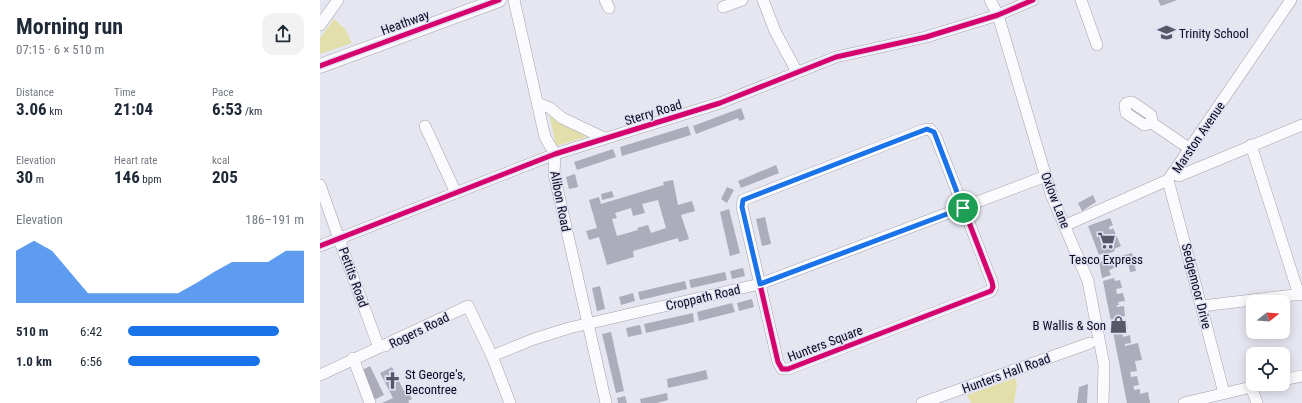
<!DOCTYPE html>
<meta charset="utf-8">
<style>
:root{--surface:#fff;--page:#f2f2f3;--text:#1f2937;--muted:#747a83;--accent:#1a73e8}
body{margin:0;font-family:"Roboto Condensed",sans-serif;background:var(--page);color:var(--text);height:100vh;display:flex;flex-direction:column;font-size:15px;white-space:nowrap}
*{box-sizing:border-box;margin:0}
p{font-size:13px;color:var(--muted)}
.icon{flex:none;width:22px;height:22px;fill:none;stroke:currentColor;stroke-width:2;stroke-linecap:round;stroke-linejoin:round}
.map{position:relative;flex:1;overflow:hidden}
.sheet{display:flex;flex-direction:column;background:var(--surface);width:320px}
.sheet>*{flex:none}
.needle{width:26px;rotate:73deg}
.controls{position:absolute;left:926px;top:295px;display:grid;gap:8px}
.controls a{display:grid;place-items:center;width:44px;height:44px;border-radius:8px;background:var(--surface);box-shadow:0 2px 10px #0003;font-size:20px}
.pin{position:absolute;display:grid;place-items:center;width:34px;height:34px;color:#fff;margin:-17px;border:2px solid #fff;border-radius:50%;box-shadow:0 1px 4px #0007}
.round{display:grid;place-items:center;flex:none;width:42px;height:42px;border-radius:12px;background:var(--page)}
.head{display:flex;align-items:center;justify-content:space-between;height:68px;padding:0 16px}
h1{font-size:22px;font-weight:700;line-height:30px}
.stats{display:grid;grid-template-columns:repeat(3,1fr);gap:6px;height:68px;padding:4px 16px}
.stats div{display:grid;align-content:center}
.stats b{font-size:17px;font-weight:700}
.stats small{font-size:11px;font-weight:400}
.stats p{font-size:11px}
.chart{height:112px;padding:8px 16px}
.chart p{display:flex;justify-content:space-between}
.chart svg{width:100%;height:72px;margin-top:4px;fill:var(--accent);opacity:.7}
ul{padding:0 16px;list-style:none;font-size:13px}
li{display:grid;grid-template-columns:64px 48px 1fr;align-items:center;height:30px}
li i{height:10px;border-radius:5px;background:var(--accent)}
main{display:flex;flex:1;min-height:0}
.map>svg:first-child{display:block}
</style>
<main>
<section class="sheet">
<div class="head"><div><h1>Morning run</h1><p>07:15 · 6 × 510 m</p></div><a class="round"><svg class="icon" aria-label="share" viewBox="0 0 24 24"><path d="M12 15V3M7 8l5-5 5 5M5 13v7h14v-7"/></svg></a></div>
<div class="stats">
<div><p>Distance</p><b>3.06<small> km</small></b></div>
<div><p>Time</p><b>21:04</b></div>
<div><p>Pace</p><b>6:53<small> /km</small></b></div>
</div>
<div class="stats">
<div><p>Elevation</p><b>30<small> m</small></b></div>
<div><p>Heart rate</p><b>146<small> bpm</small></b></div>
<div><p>kcal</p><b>205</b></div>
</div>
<div class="chart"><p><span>Elevation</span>186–191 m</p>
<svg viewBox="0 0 160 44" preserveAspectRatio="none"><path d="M0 44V12L10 6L20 12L30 25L40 38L50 38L60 38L70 38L80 38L90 38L100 32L110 25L120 19L130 19L140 19L150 12L160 12V44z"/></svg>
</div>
<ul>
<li><b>510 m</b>6:42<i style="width:86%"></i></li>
<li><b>1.0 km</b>6:56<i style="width:75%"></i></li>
</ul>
</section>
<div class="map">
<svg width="982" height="403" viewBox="0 0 982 403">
<rect width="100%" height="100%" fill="#e6e6f1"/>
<g fill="#e3dfaa">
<path d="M14,19l11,10 7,14 -32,11v-16z"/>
<path d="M229,114l18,13 19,8v2l-30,9z"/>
<path d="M695,378l2,6 -3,19h-43l-4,-8z"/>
</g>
<g fill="#adacbb" fill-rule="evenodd">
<path d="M838,0h19l-16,6z"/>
<path d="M421,108l4,11 -6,2 -1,-3 -42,16 -3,-8z"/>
<path d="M368,126l3,9 -69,21 -2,-9z"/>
<path d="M293,149l3,8 -39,13 -3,-8z"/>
<path d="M456,165l3,8 -38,15 -3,-7z"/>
<path d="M255,174l3,13 -9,2 -3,-12z"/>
<path d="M353,180l5,25 14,-4 3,10 -14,4 8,24 -10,3 -1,-4 -45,13 1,6 -27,8 -8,-28 -10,3 -3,-9 11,-3 -8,-28 10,-3 2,7 63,-19 -1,-3zM338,200l8,28 -15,5 -3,-8 -11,3 1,2 -21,6 -5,-17 5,-1 -2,-5 16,-5 2,8 12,-3 -3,-9z"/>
<path d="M407,187l7,3 -7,13 -6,-4z"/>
<path d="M292,191l2,6 -12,3 -1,-6z"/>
<path d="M773,195l3,7 -14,9 -4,-8z"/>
<path d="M409,209l11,44 -10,3 -10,-44z"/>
<path d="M445,217l6,27 -9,2 -6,-27z"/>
<path d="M790,218l3,7 -4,2 1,3 3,-2 8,18 -7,3 1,2 -10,4 -1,-2 -5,2 -11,-29z"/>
<path d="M812,253l4,18 -6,1 -2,-11 -15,4 1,3 -5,2 2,5 -9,3 -3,-16z"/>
<path d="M423,268l2,8 -13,3 -2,-8z"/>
<path d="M405,272l2,8 -36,8 -2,-8z"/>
<path d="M794,278l1,3 5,-1 2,8 -6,1 1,5 6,-1 2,8 -7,1 1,3h-2v2l7,-1 1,10 -6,1 1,4 6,-1 2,9 -6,1 1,7 7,-2 1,8 -6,1v2l13,-3 4,17 -7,1 2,10 -7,1 1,5 6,-1 2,9 -6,1 1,2v2l6,-1v5l8,-2 2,11h-23l-24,-122z"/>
<path d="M365,281l2,8 -47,11 -2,-8z"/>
<path d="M280,286l5,23 -8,2 -5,-23z"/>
<path d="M313,293l2,8 -14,4 -2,-8z"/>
<path d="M432,299l2,8 -15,4 -2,-8z"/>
<path d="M412,303l3,9 -36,9 -2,-9z"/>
<path d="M373,313l1,9 -48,11 -2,-9z"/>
<path d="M320,325l2,9 -14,3 -2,-9z"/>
<path d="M291,332l13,59 -8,2 -14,-59z"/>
<path d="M50,366l14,29 -10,5 -14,-29z"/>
<path d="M72,367l12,24 3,-2 5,10 -4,2 1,2h-27l11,-5 -13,-25z"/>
<path d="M386,370l2,9 -40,9 -1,-9z"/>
<path d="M768,384l-1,19h-10l2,-16z"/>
<path d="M347,393l1,7 -11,3h-16l-1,-4z"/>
<path d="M305,396l2,7h-9l-1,-5z"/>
</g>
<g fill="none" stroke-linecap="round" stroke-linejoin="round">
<defs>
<g id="minor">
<path d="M194,0l31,137 10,17 -1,20 52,229"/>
<path d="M285,0l4,8"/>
<path d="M443,0l12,31 22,41"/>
<path d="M670,0l8,15 53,179 37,87 16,84 -1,38"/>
<path d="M761,0l16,45"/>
<path d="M403,7l19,-7"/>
<path d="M0,25l18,-25"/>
<path d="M218,103l12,5 12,10 42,20"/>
<path d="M832,123l-1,-8 -19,-13 -5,1 -2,2 1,8 18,12 8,-2 38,26"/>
<path d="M105,126l31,67"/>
<path d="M610,129l6,8 56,145 1,5 -2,4 -203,78h-6l-4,-7 -36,-155 1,-7 180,-70z"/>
<path d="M931,145l48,150"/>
<path d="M854,174l5,2 123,-51"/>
<path d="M848,180l56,213"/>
<path d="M0,185l18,51 6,1 -4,5 38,103 7,1"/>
<path d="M746,225l102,-45 123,-180"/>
<path d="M0,246l235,-92 165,-51 116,-46 90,-20 72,-22 35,-15"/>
<path d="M882,306l100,-12"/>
<path d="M172,356l42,-17 35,-11 191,-44 286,-108"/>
<path d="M33,358l17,45"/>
<path d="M0,375l148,-69 24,50 18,47"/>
<path d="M963,380l19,-4"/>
<path d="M931,387l6,16"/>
<path d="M602,403l168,-60"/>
<path d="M864,403l80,-19"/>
</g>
<path id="major" d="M0,66l179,-66"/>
</defs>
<use href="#minor" stroke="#a1a1af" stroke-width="12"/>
<use href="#major" stroke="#a1a1af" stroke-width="15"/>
<use href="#minor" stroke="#fbfbfd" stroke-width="11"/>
<use href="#major" stroke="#fbfbfd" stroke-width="14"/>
<defs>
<g id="cycleway">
<path d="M0,66l179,-66"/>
<path d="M610,129l6,8 56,145 1,5 -2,4 -203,78h-6l-4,-7 -36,-155 1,-7 180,-70z"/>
<path d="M0,246l235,-92 165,-51 116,-46 90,-20 72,-22 35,-15"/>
</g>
</defs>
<use href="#cycleway" stroke="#e1e1f6" stroke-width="8"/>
<use href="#cycleway" stroke="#d6006c" stroke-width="5"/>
</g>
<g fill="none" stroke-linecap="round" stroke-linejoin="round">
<defs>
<path id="route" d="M607,129l7,3 2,5 27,71 -203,76 -18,-77 1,-7z"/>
</defs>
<use href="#route" stroke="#fff" stroke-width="8"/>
<use href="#route" stroke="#1a73e8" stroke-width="5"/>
</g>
<defs>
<symbol id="school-bare" viewBox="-9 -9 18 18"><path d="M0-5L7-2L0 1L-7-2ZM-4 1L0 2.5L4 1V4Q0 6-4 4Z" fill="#585767" stroke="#e1e1f6" stroke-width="2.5" paint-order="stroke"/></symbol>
<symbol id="supermarket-bare" viewBox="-9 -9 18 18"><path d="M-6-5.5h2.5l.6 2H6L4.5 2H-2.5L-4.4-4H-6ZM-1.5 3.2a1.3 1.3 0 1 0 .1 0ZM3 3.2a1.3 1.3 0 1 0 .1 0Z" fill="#585767" stroke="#e1e1f6" stroke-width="2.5" paint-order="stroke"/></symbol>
<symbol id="shop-bare" viewBox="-9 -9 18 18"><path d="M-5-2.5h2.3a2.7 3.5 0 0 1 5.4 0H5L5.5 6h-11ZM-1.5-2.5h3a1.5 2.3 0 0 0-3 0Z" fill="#585767" stroke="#e1e1f6" stroke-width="2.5" paint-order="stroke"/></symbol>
<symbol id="church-bare" viewBox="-9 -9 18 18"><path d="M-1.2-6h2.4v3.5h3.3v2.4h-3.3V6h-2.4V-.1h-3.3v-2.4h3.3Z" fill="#585767" stroke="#e1e1f6" stroke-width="2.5" paint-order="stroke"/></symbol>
</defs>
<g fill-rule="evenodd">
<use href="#school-bare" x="834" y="20" width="25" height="25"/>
<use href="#supermarket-bare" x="774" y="228" width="25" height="25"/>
<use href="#shop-bare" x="786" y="312" width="25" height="25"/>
<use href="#church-bare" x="60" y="368" width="25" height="25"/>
</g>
<g text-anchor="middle" stroke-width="3" stroke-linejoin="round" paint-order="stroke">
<g font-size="13" fill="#0c0a1c" stroke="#e1e1f6">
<text transform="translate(85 22) rotate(-20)" y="5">Heathway</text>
<text transform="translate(333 112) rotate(-17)" y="5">Sterry Road</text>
<text transform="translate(878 137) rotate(-56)" y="5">Marston Avenue</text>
<text transform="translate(736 200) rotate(69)" y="5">Oxlow Lane</text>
<text transform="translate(241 201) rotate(79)" y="5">Alibon Road</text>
<text transform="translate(34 277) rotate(70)" y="5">Pettits Road</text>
<text transform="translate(877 286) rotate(76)" y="5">Sedgemoor Drive</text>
<text transform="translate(383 297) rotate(-13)" y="5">Croppath Road</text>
<text transform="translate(99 330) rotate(-26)" y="5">Rogers Road</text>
<text transform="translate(505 343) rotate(-21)" y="5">Hunters Square</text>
<text transform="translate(686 373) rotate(-20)" y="5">Hunters Hall Road</text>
</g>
<g font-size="13" fill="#0c0a1c" stroke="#e1e1f6" text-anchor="start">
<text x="859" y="38">Trinity School</text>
<text x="786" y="264" text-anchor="middle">Tesco Express</text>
<text x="786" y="330" text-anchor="end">B Wallis &amp; Son</text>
<text x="85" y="379">St George's,<tspan x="85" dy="15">Becontree</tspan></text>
</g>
</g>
</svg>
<div class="controls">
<a><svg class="needle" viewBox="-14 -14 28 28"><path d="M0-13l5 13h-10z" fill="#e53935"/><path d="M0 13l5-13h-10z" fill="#747a83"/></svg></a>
<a><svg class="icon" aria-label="locate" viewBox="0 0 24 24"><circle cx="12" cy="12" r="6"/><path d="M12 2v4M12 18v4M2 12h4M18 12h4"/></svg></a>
</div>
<div class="pin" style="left:643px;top:208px;background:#1e9e55"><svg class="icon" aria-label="arrive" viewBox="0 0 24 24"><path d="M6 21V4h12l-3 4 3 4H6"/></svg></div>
</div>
</main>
